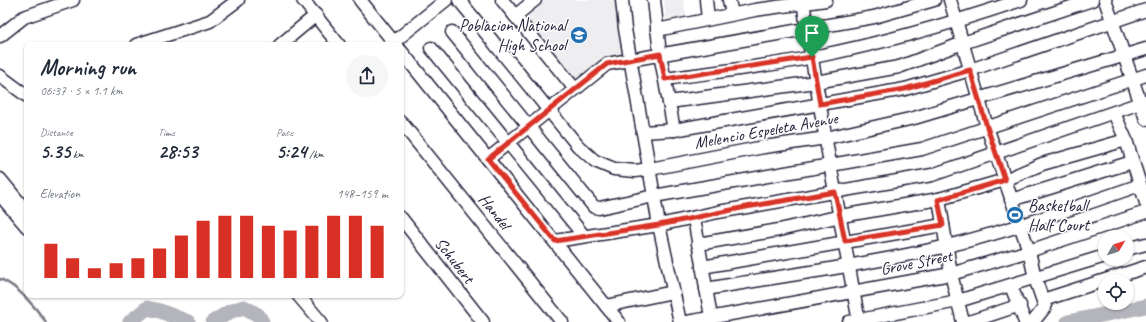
<!DOCTYPE html>
<meta charset="utf-8">
<style>
:root{--surface:#fff;--page:#f6f6f7;--text:#1f2937;--muted:#747a83;--accent:#d93025}
body{margin:0;font-family:Caveat,sans-serif;background:var(--page);color:var(--text);height:100vh;display:flex;flex-direction:column;font-size:15px;white-space:nowrap}
*{box-sizing:border-box;margin:0}
p{font-size:13px;color:var(--muted)}
.icon{flex:none;width:22px;height:22px;fill:none;stroke:currentColor;stroke-width:2;stroke-linecap:round;stroke-linejoin:round}
.map{position:relative;flex:1;overflow:hidden}
.drawer{position:absolute;left:24px;top:42px;width:380px;height:256px;display:flex;flex-direction:column;background:var(--surface);border-radius:8px;box-shadow:0 1px 3px #0004}
.drawer>*{flex:none}
.needle{width:26px;rotate:51deg}
.tools{position:absolute;left:1098px;top:230px;display:grid;gap:8px}
.tools a{display:grid;place-items:center;width:36px;height:36px;border-radius:50%;background:var(--surface);box-shadow:0 1px 3px #0004;font-size:20px}
.pin{position:absolute;display:grid;place-items:center;width:34px;height:34px;color:#fff;margin:-41px -17px;border-radius:50% 50% 50% 0;rotate:-45deg;box-shadow:0 0 4px #0007}
.pin .icon{rotate:45deg}
.round{display:grid;place-items:center;flex:none;width:42px;height:42px;border-radius:21px;background:var(--page)}
.overview{display:flex;align-items:center;justify-content:space-between;height:68px;padding:0 16px}
h1{font-size:22px;font-weight:700;line-height:30px}
.stats{display:grid;grid-template-columns:repeat(3,1fr);gap:6px;height:68px;padding:4px 16px}
.stats div{display:grid;align-content:center}
.stats b{font-size:20px;font-weight:700}
.stats small{font-size:11px;font-weight:400}
.stats p{font-size:11px}
.chart{height:112px;padding:8px 16px}
.chart p{display:flex;justify-content:space-between}
.chart svg{width:100%;height:72px;margin-top:4px;stroke:var(--accent);stroke-width:6}
.map>svg:first-child{display:block}
</style>
<div class="map">
<svg width="1146" height="322" viewBox="0 0 1146 322">
<rect width="100%" height="100%" fill="#fff"/>
<filter id="ink" filterUnits="userSpaceOnUse"><feTurbulence type="fractalNoise" baseFrequency=".025" numOctaves="2"/><feDisplacementMap in="SourceGraphic" scale="8" xChannelSelector="R" yChannelSelector="G"/><feConvolveMatrix kernelMatrix="1 2 1 2 8 2 1 2 1" color-interpolation-filters="sRGB"/></filter>
<g filter="url(#ink)">
<g fill="#eeeef1">
<path d="M539,0h76l10,54 -22,6 -30,22 -53,-66z"/>
<path d="M664,0h19l4,18 -21,3z"/>
</g>
<g fill="none" stroke-linecap="round" stroke-linejoin="round">
<path stroke="#7a7a88" stroke-width="2.5" d="M0,279c17,6 36,29 46,43"/>
<g stroke="#b4b4bc" stroke-width="15">
<path d="M130,322l17,-14 13,3 28,11"/>
<path d="M213,322l18,-11 13,-4 14,8 4,7"/>
<path d="M1068,322l78,-16"/>
</g>
<defs>
<g id="minor">
<path d="M303,0l36,45"/>
<path d="M360,0l36,45"/>
<path d="M459,0l119,146 17,15 19,8 21,2 15,-2 114,-22 62,-9 88,-20 232,-69"/>
<path d="M502,0l73,89"/>
<path d="M622,0l3,29 34,196 21,97"/>
<path d="M654,0l6,54 14,76"/>
<path d="M706,0l2,19"/>
<path d="M729,0l3,14"/>
<path d="M803,0l4,30 23,134 29,158"/>
<path d="M950,0l37,127 42,124 6,27 10,29 -12,15"/>
<path d="M1105,0l41,119"/>
<path d="M515,16l20,-16"/>
<path d="M657,30l98,-20 71,-10"/>
<path d="M452,32l142,175 5,1 55,-12 268,-47 224,-74"/>
<path d="M0,36l24,-19 49,-17"/>
<path d="M136,45l74,-24 28,-21"/>
<path d="M280,45l36,-30"/>
<path d="M390,45l56,-45"/>
<path d="M431,48l153,188"/>
<path d="M401,51l218,271"/>
<path d="M0,76l27,20"/>
<path d="M665,79c49,-7 99,-12 148,-22 71,-14 140,-34 208,-57"/>
<path d="M669,102l147,-20 83,-15 64,-24 129,-43"/>
<path d="M1114,113l12,27 20,63"/>
<path d="M401,122l161,200"/>
<path d="M643,132l31,-2 231,-41 65,-19 176,-60"/>
<path d="M488,159l119,-95 267,-47 60,-17"/>
<path d="M0,179l27,33"/>
<path d="M0,195l27,32"/>
<path d="M939,199l12,75 12,48"/>
<path d="M1011,200l121,-38"/>
<path d="M401,218l82,104"/>
<path d="M694,218l17,99"/>
<path d="M555,241l104,-16 59,-13 214,-37 214,-74"/>
<path d="M698,244l81,-14 62,-14 98,-17 66,-19 37,-16 84,-24"/>
<path d="M1127,249l19,-5"/>
<path d="M702,267l241,-42"/>
<path d="M1011,286l14,36"/>
<path d="M706,289c80,-14 162,-24 241,-43 66,-16 129,-39 193,-61"/>
<path d="M298,295l23,27"/>
<path d="M1043,300l103,-33"/>
<path d="M606,306l67,-14"/>
<path d="M687,322l264,-48 78,-23 117,-39"/>
<path d="M849,322l109,-21 147,-45"/>
<path d="M969,322l51,-17"/>
</g>
</defs>
<use href="#minor" stroke="#22223b" stroke-width="15"/>
<use href="#minor" stroke="#fff" stroke-width="12"/>
</g>
</g>
<g fill="none" stroke-linecap="round" stroke-linejoin="round" filter="url(#ink)">
<defs>
<path id="route" d="M660,54l5,25 147,-22 8,47 85,-15 65,-19 17,57 18,53 -67,20 5,25 -98,16 -10,-49 -89,15 -87,18 -104,16 -67,-82 119,-95z"/>
</defs>
<use href="#route" stroke="#fff" stroke-width="8"/>
<use href="#route" stroke="#d93025" stroke-width="5"/>
</g>
<defs>
<symbol id="school-disc" viewBox="-11 -11 22 22"><circle r="9.5" fill="#1f6fb2" stroke="#fff"/><path d="M0-5L7-2L0 1L-7-2ZM-4 1L0 2.5L4 1V4Q0 6-4 4Z" fill="#fff"/></symbol>
<symbol id="stadium-disc" viewBox="-11 -11 22 22"><circle r="9.5" fill="#1f6fb2" stroke="#fff"/><path d="M0-5a6.5 5 0 1 0 0 10a6.5 5 0 1 0 0-10ZM-3.5-1.8h7v3.6h-7Z" fill="#fff"/></symbol>
</defs>
<g fill-rule="evenodd">
<use href="#school-disc" x="569" y="25" width="20" height="20"/>
<use href="#stadium-disc" x="1005" y="205" width="20" height="20"/>
</g>
<g text-anchor="middle" stroke-width="3" stroke-linejoin="round" paint-order="stroke">
<g font-size="17" fill="#22223b" stroke="#fff" text-anchor="end">
<text x="566" y="31">Poblacion National<tspan x="566" dy="20">High School</tspan></text>
<text x="1028" y="211" text-anchor="start">Basketball<tspan x="1028" dy="20">Half Court</tspan></text>
</g>
<g font-size="17" fill="#22223b" stroke="#fff">
<text transform="translate(766 130) rotate(-10)" y="6">Melencio Espeleta Avenue</text>
<text transform="translate(495 211) rotate(51)" y="6">Handel</text>
<text transform="translate(455 260) rotate(52)" y="6">Schubert</text>
<text transform="translate(916 262) rotate(-11)" y="6">Grove Street</text>
</g>
</g>
</svg>
<div class="tools">
<a><svg class="needle" viewBox="-14 -14 28 28"><path d="M0-13l5 13h-10z" fill="#e53935"/><path d="M0 13l5-13h-10z" fill="#747a83"/></svg></a>
<a><svg class="icon" aria-label="locate" viewBox="0 0 24 24"><circle cx="12" cy="12" r="6"/><path d="M12 2v4M12 18v4M2 12h4M18 12h4"/></svg></a>
</div>
<div class="pin" style="left:812px;top:57px;background:#1e9e55"><svg class="icon" aria-label="arrive" viewBox="0 0 24 24"><path d="M6 21V4h12l-3 4 3 4H6"/></svg></div>
<section class="drawer">
<div class="overview"><div><h1>Morning run</h1><p>06:37 · 5 × 1.1 km</p></div><a class="round"><svg class="icon" aria-label="share" viewBox="0 0 24 24"><path d="M12 15V3M7 8l5-5 5 5M5 13v7h14v-7"/></svg></a></div>
<div class="stats">
<div><p>Distance</p><b>5.35<small> km</small></b></div>
<div><p>Time</p><b>28:53</b></div>
<div><p>Pace</p><b>5:24<small> /km</small></b></div>
</div>
<div class="chart"><p><span>Elevation</span>148–159 m</p>
<svg viewBox="0 0 160 44" preserveAspectRatio="none"><path d="M5 44V23M15 44V32M25 44V38M35 44V35M45 44V32M55 44V26M65 44V18M75 44V9M85 44V6M95 44V6M105 44V12M115 44V15M125 44V12M135 44V6M145 44V6M155 44V12"/></svg>
</div>
</section>
</div>
